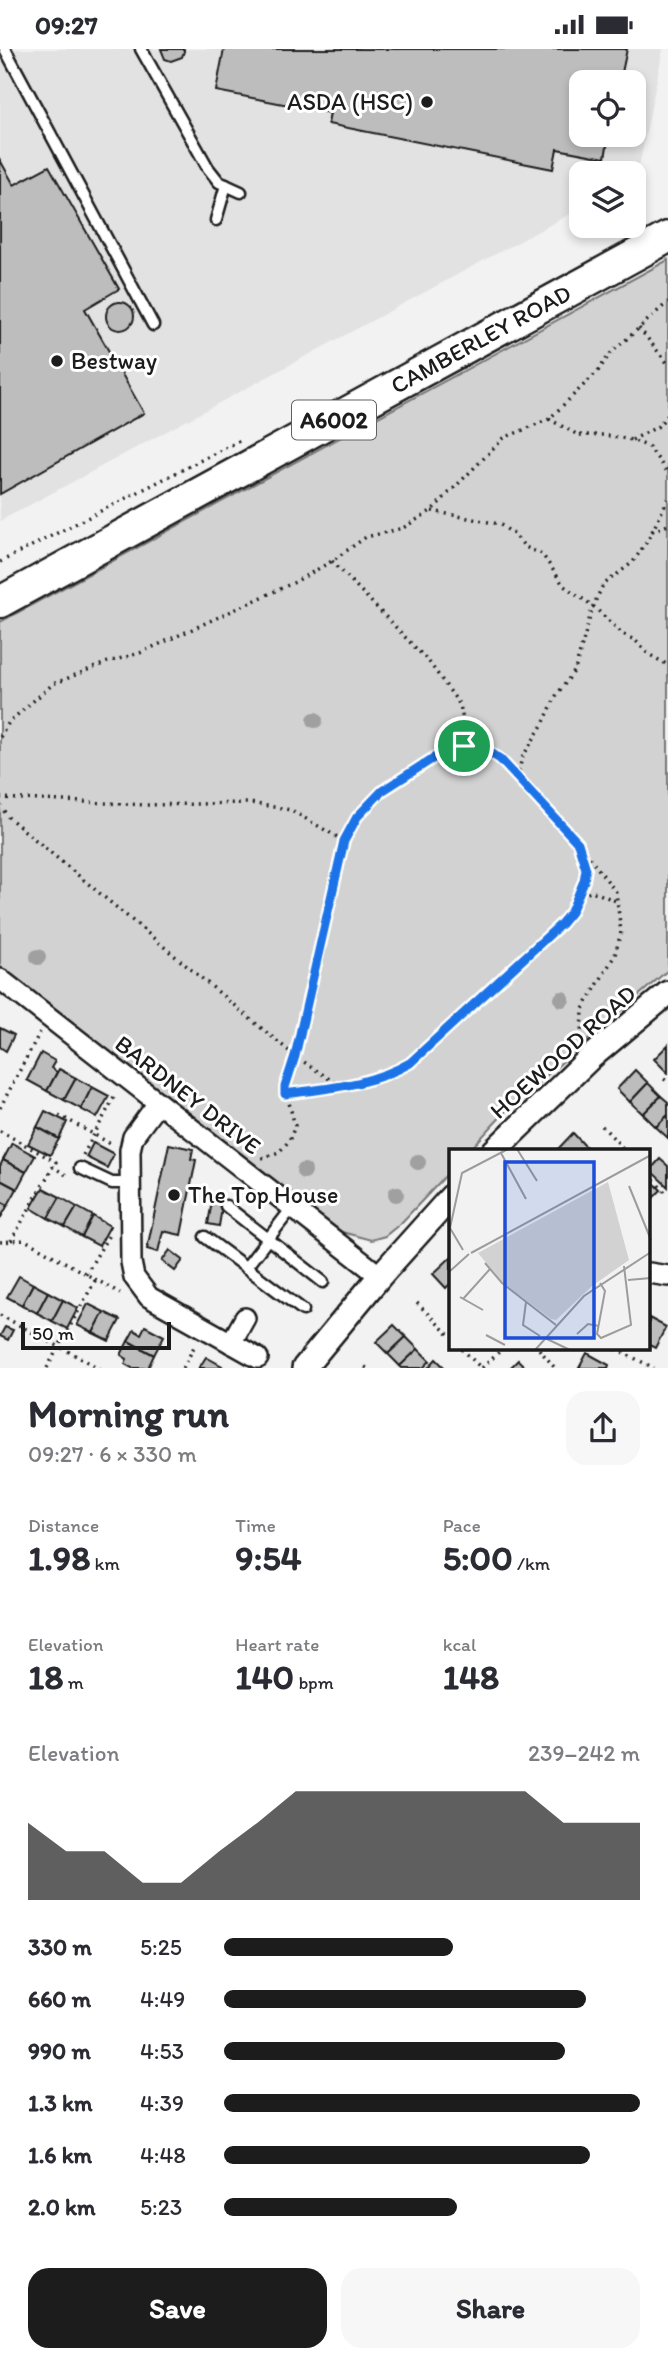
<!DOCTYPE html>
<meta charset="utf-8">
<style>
:root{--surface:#fff;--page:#f7f7f7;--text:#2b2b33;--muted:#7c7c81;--accent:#1c1c1c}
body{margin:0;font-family:Itim,sans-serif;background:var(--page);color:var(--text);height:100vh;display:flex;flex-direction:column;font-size:26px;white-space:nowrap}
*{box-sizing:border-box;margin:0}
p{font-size:23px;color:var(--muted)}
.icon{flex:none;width:38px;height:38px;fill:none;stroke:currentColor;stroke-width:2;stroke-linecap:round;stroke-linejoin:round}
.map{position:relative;height:1319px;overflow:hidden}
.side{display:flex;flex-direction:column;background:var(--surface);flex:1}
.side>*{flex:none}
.tools{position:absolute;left:569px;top:21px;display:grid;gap:14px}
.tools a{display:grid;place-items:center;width:77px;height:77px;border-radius:14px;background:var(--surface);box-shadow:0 4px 10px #0003;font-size:35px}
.scale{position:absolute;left:21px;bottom:18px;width:150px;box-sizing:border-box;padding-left:7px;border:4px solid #1c1c1c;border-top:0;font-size:19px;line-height:24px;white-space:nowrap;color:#1c1c1c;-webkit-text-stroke:5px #fff;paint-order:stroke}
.pin{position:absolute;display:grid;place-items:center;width:60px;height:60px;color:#fff;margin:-30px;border:4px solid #fff;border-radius:50%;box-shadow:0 2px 7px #0007}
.round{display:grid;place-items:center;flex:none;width:74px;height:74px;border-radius:21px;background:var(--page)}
.overview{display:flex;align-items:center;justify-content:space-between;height:119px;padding:0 28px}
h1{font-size:38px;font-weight:800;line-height:52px}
.stats{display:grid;grid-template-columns:repeat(3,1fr);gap:10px;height:119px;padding:7px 28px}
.stats div{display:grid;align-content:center}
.stats b{font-size:35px;font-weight:800}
.stats small{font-size:19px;font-weight:400}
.stats p{font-size:19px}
.chart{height:196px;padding:14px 28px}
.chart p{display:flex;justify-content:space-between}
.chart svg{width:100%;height:126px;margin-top:7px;fill:var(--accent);opacity:.7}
.cta{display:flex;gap:14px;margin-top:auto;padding:14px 28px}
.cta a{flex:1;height:80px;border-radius:21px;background:var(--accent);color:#fff;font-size:28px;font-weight:800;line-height:80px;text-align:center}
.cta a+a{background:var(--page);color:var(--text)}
ul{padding:0 28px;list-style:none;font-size:23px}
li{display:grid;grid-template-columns:112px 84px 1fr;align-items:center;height:52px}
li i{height:18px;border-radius:9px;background:var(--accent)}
.status{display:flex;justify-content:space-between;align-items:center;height:49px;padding:0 35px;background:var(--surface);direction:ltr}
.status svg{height:19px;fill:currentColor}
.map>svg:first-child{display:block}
</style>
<div class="status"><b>09:27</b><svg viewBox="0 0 49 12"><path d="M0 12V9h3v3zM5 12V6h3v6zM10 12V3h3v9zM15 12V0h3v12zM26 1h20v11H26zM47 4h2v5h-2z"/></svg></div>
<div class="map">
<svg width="668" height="1319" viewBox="0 0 668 1319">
<rect width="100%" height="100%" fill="#f2f2f2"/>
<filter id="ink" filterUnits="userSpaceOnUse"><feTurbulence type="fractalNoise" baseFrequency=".0143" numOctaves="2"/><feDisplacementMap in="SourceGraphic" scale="14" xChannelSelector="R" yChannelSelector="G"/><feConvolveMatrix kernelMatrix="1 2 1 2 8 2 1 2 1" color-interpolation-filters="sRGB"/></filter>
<g filter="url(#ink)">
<path fill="#e2e2e2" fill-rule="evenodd" d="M0,0h663l-26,128 -3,2v-6h-53v35l-581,313zM581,33h53v53h-53z"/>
<path fill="#d2d2d2" stroke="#777" stroke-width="2" d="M668,211v710l-162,141 -37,40h-18v19l-50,53 -16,13 -14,4 -29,-8 -139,-105 -203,-161v-344z"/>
<g fill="#bdbdbd" stroke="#1c1c1c" stroke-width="2">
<path d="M161,0h23v2l-2,6 -11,4 -6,-2z"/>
<path d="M224,0h403l-7,33h-39v53h28l-4,23 -48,-9 -4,20 -225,-45 2,-11 -114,-22z"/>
<path d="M0,111l14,25 35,-19 70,123 -34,20 59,104 -144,81z"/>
<circle cx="120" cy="267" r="14"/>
<path d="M0,979l14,7 -8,16 -6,-4z"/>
<path d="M668,996v28l-14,-14z"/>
<path d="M41,1004l14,8 -4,7 6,4 -10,19 -20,-11z"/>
<path d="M59,1020l17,9 -12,22 -17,-9z"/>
<path d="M635,1021l13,13 -18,19 -13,-13z"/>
<path d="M76,1029l16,9 -11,22 -17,-9z"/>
<path d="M648,1034l13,13 -18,18 -13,-12z"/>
<path d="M92,1038l17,9 -12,22 -16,-9z"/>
<path d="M661,1047l7,6v13l-12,12 -13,-13z"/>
<path d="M45,1062l22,11 -8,17 -22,-12z"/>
<path d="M668,1066v23l-12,-11z"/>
<path d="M37,1078l22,12 -9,16 -22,-11z"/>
<path d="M573,1084l13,14 -5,4h-25z"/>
<path d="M12,1094l23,13 -9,16 -23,-12z"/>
<path d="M93,1094l21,11 -7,14 -21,-11z"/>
<path d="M169,1095l24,5 -2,10 5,1 -15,75 -18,-4 -5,21 -11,-3z"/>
<path d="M660,1110l8,7v21l-18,-17z"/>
<path d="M3,1111l23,12 -9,17 -17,-9v-14z"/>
<path d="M649,1129l12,12 -12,12z"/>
<path d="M0,1131l17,9 -9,16 -8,-4z"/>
<path d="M43,1139l17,9 -12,21 -17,-10z"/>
<path d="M60,1148l17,10 -12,20 -17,-9z"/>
<path d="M0,1152l8,4 -8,14z"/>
<path d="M212,1152l11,1 -4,24 -11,-2z"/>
<path d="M77,1158l16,9 -11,21 -17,-10z"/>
<path d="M93,1167l17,10 -11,20 -17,-9z"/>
<path d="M170,1201l13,10 -8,11 -13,-10z"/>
<path d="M451,1208v26l-5,5 -13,-14z"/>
<path d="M19,1227l14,8 -11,21 -15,-8z"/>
<path d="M33,1235l15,8 -11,21 -15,-8z"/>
<path d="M48,1243l15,8 -11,21 -15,-8z"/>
<path d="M63,1251l15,8 -11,21 -15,-8z"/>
<path d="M88,1255l16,8 -11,21 -16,-8z"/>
<path d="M104,1263l16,8 -11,21 -16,-8z"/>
<path d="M649,1269l17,9 -11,21 -6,-3z"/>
<path d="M394,1276l12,12 -18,17 -12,-12z"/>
<path d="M145,1277l19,10 -10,19 -26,-14 6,-11 7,4z"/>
<path d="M5,1278l8,3 -5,10 -8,-4z"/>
<path d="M406,1288l12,12 -18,17 -12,-12z"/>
<path d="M128,1292l26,14 -6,13h-16l-7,-4 2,-5 -6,-4z"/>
<path d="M418,1300l12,12 -7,7h-21l-2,-2z"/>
<path d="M587,1304l22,12 -1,3h-29z"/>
<path d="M206,1308l16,9 -1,2h-22z"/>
<path d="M436,1310l9,9h-17z"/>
<path d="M518,1311l8,8h-16z"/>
</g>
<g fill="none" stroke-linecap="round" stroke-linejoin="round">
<defs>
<g id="service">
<path d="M5,0l148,276"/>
<path d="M141,0l67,119 11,14 22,10"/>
<path d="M216,171l10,-35"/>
<path d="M80,1119l32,15h18"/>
<path d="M226,1157l97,76"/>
<path d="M205,1188l98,73"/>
<path d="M247,1217l45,-58"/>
</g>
<g id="minor">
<path d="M0,930l380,297"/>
<path d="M158,1054l-25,34 -3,13 1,112 3,15 15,20 109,61"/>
<path d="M649,1224l19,3"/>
<path d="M231,1294l14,-25"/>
</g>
<g id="tertiary">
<path d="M494,1102l96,-93 78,-65"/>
<path d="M304,1319l76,-92 71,-79"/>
</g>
<g id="primary">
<path id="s1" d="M0,553l668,-365"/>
</g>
</defs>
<use href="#service" stroke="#1c1c1c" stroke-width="15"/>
<use href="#minor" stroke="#1c1c1c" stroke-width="24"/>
<use href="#tertiary" stroke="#1c1c1c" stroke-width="28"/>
<use href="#primary" stroke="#1c1c1c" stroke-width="35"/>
<g stroke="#1c1c1c" stroke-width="3.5" stroke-dasharray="2 5" stroke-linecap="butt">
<path d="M639,279l29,36"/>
<path d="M549,370l29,16h26l28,5 17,7 19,26"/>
<path d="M632,391l25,-13 11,-12"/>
<path d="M432,462l67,13 15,10 11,13 17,7 22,32 29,20 30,28 13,7 12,13 20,11"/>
<path d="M652,482l16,-6"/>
<path d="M332,512l97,101 31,43 4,20v21"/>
<path d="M0,513l241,-122"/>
<path d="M0,688l9,-15 44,-38 55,-22 32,-9 155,-71 37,-21 34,-24 37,-9 28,-17 73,-73 45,-19 49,-48 12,-17 58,-52"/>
<path d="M517,729l5,-20 22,-36 12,-26 19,-26 18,-64 10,-21 30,-23 15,-22 20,-41"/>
<path d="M0,749l146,7 104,-2 41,7 53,31"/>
<path d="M0,756l8,12 287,239 45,30"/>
<path d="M581,847l11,-5 26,11"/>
<path d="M664,1030l4,3"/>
<path d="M285,1045c44,-6 87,-9 125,-31l151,-139c24,-29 28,-44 18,-79"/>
<path d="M0,1059l40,-76"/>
<path d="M59,1066l52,29"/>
<path d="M602,1077l24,25"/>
<path d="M0,1082l56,31 -3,5"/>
<path d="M83,1106l33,-61"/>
<path d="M262,1109l17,-6 10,-11 6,-15 -10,-39 10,-31 49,-215c4,-8 8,-17 13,-24 15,-20 83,-72 107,-71 13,0 26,6 36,13l78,84 38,49 5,40 -6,23 -32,54 -1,27"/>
<path d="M649,1126l19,20"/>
<path d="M11,1192l42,-74 15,9"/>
<path d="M0,1193l25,-2 95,53"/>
<path d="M86,1225l24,-41"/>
<path d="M417,1254l34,34"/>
<path d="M0,1266l99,53"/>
<path d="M462,1300l19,19"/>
<path d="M539,1300l16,19"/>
<path d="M616,1300l38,19"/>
<path d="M365,1318l2,1"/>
<path d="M47,1319l49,-89"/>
<path d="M183,1319l12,-23"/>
<path d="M482,1319l20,-19"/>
</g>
<use href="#service" stroke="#fff" stroke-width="10"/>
<use href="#minor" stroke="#fff" stroke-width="19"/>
<use href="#tertiary" stroke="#fff" stroke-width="23"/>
<use href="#primary" stroke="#fff" stroke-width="30"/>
</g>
<g fill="#a0a0a0">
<circle cx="315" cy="671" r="8"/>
<circle cx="38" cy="908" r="8"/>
<circle cx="562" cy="950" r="8"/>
<circle cx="418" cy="1113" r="8"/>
<circle cx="304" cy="1122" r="8"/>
<circle cx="396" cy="1145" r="8"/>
</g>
</g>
<g fill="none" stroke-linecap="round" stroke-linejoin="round" filter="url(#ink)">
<defs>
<path id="route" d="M464,697l24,5 12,8 78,84 8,26 -2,12 -13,31 -10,12 -151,139c-38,22 -81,25 -125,31v-7l10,-31 49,-215 13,-24 25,-26 61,-39z"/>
</defs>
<use href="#route" stroke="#fff" stroke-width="14"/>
<use href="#route" stroke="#1a73e8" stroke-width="9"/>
</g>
<g fill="#1c1c1c" stroke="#fff" stroke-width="2.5">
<circle cx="427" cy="53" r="7"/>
<circle cx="57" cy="312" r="7"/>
<circle cx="174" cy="1146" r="7"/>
</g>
<g text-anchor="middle" stroke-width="6" stroke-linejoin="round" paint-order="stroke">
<rect fill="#fff" stroke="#606060" stroke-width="2" x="292" y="351.5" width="84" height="39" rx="5"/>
<g font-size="23" font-weight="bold" fill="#1c1c1c">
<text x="334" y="379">A6002</text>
</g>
<g font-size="24" fill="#1c1c1c" stroke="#fff" text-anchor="start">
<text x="413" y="61" text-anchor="end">ASDA (HSC)</text>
<text x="71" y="320">Bestway</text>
<text x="188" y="1154">The Top House</text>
</g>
<g font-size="24" fill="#1c1c1c" stroke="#fff">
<text dy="8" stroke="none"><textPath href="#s1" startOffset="548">CAMBERLEY ROAD</textPath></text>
<text transform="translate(563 1003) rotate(-42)" y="8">HOEWOOD ROAD</text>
<text transform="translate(188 1046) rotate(38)" y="8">BARDNEY DRIVE</text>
</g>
</g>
<g transform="translate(449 1100)">
<rect width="201" height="201" fill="#f2f2f2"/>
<path d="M159,33l21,78 -37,26 -36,34 -5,-1 -48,-36 -25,-30z" fill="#d2d2d2"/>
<path fill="none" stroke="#9c9c9c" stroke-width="2" d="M68,0l20,32M52,4l25,46M180,37l22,54M1,79l12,-55 46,-24M1,79l13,22M22,104l180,-98M36,114l17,20 54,42M0,123l20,-18M179,131l23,-2M151,134l5,8 -8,43 4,4 30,-13 -7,-59M11,148l23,13M14,150l27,-30M77,153l-3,23 17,11M128,185l11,-10 11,2M37,186l19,10M96,189l25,12M86,201l49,-54 67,-44"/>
<path fill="#1d4ed8" fill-opacity="0.15" stroke="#1d4ed8" stroke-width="3.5" d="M56,13h89v176h-89z"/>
<rect width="201" height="201" fill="none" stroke="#1c1c1c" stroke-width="3.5"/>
</g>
</svg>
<div class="tools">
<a><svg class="icon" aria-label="locate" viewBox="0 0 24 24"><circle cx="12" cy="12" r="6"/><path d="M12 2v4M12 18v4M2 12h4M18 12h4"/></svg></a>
<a><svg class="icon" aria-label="layers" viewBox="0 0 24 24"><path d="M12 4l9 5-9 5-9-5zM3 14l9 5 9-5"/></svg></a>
</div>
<div class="scale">50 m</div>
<div class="pin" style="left:464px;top:697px;background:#1e9e55"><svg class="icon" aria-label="arrive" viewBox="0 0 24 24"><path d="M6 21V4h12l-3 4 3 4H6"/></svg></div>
</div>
<section class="side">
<div class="overview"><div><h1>Morning run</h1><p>09:27 · 6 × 330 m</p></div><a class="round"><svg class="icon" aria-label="share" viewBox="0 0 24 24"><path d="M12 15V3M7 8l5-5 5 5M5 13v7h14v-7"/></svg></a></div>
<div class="stats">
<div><p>Distance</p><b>1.98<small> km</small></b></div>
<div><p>Time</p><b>9:54</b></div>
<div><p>Pace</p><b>5:00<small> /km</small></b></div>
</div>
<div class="stats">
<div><p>Elevation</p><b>18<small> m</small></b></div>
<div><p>Heart rate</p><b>140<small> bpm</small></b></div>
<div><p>kcal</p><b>148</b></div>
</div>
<div class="chart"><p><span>Elevation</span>239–242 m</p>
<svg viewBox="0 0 160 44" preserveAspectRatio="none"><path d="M0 44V17L10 27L20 27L30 38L40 38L50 27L60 17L70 6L80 6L90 6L100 6L110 6L120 6L130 6L140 17L150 17L160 17V44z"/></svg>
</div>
<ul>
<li><b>330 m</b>5:25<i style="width:55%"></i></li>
<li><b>660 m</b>4:49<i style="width:87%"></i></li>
<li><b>990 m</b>4:53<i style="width:82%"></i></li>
<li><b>1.3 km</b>4:39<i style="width:100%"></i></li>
<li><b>1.6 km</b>4:48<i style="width:88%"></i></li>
<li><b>2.0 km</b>5:23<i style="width:56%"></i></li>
</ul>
<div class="cta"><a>Save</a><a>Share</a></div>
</section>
